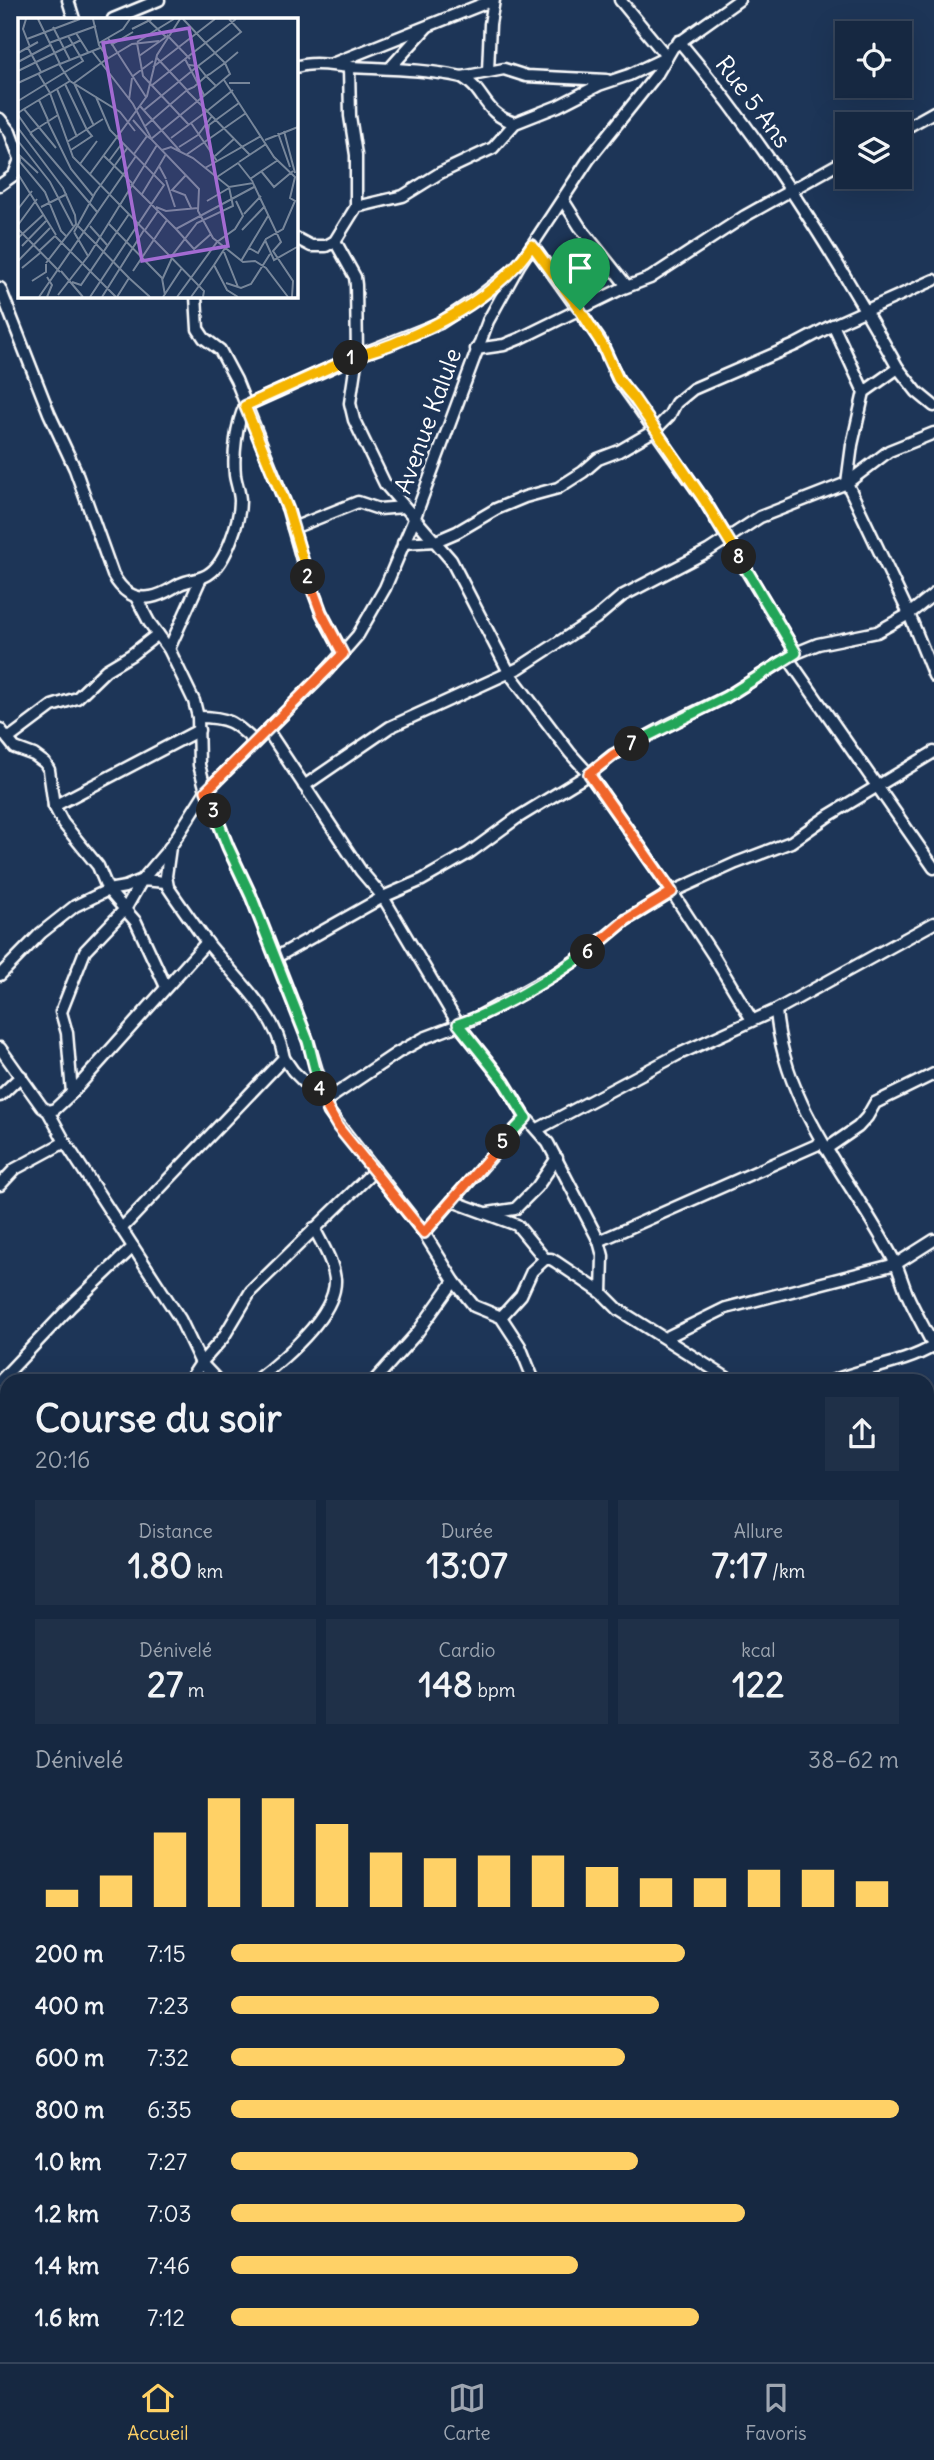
<!DOCTYPE html>
<html lang="fr">
<meta charset="utf-8">
<style>
:root{--surface:#162841;--page:#1f3048;--text:#f1f3f6;--muted:#9ea6b1;--line:#35445a;--accent:#ffd166}
body{margin:0;font-family:Delius,sans-serif;background:var(--page);color:var(--text);height:100vh;display:flex;flex-direction:column;font-size:26px;white-space:nowrap}
*{box-sizing:border-box;margin:0}
p{font-size:23px;color:var(--muted)}
.icon{flex:none;width:38px;height:38px;fill:none;stroke:currentColor;stroke-width:2;stroke-linecap:round;stroke-linejoin:round}
.map{position:relative;flex:1;overflow:hidden}
.details{position:absolute;left:0px;top:1374px;width:934px;height:989px;display:flex;flex-direction:column;background:var(--surface);border-radius:21px 21px 0 0;box-shadow:0 7px 28px #0002,0 0 0 2px var(--line)}
.details>*{flex:none}
.controls{position:absolute;left:835px;top:21px;display:grid;gap:14px}
.controls a{display:grid;place-items:center;width:77px;height:77px;border-radius:0px;background:var(--surface);box-shadow:0 7px 28px #0002,0 0 0 2px var(--line);font-size:35px}
.pin{position:absolute;display:grid;place-items:center;width:60px;height:60px;color:#fff;margin:-72px -30px;border-radius:50% 50% 50% 0;rotate:-45deg;box-shadow:0 0 7px #0007}
.pin .icon{rotate:45deg}
.km{position:absolute;width:35px;height:35px;margin:-18px;border-radius:50%;background:#222;color:#fff;font-size:19px;line-height:35px;text-align:center}
.round{display:grid;place-items:center;flex:none;width:74px;height:74px;border-radius:0px;background:var(--page)}
.summary{display:flex;align-items:center;justify-content:space-between;height:119px;padding:0 35px}
h1{font-size:38px;font-weight:800;line-height:52px}
.metrics{display:grid;grid-template-columns:repeat(3,1fr);gap:10px;height:119px;padding:7px 35px}
.metrics div{display:grid;align-content:center;border-radius:0px;background:var(--page);text-align:center}
.metrics b{font-size:35px;font-weight:800}
.metrics small{font-size:19px;font-weight:400}
.metrics p{font-size:19px}
.chart{height:196px;padding:14px 35px}
.chart p{display:flex;justify-content:space-between}
.chart svg{width:100%;height:126px;margin-top:7px;stroke:var(--accent);stroke-width:6}
ul{padding:0 35px;list-style:none;font-size:23px}
li{display:grid;grid-template-columns:112px 84px 1fr;align-items:center;height:52px}
li i{height:18px;border-radius:9px;background:var(--accent)}
.tab-bar{display:flex;justify-content:space-around;align-items:center;height:98px;border-top:2px solid var(--line);background:var(--surface);font-size:19px;color:var(--muted)}
.tab-bar a{display:grid;justify-items:center;gap:4px}
.tab-bar .active{color:var(--accent)}
.map>svg:first-child{display:block}
</style>
<div class="map">
<svg width="934" height="2362" viewBox="0 0 934 2362">
<rect width="100%" height="100%" fill="#1d3557"/>
<filter id="ink" filterUnits="userSpaceOnUse"><feTurbulence type="fractalNoise" baseFrequency=".0143" numOctaves="2"/><feDisplacementMap in="SourceGraphic" scale="14" xChannelSelector="R" yChannelSelector="G"/><feConvolveMatrix kernelMatrix="1 2 1 2 8 2 1 2 1" color-interpolation-filters="sRGB"/></filter>
<g filter="url(#ink)">
<g fill="none" stroke-linecap="round" stroke-linejoin="round">
<defs>
<g id="minor">
<path d="M68,0l6,19"/>
<path d="M113,19l46,-19"/>
<path d="M679,41c85,100 155,212 219,327"/>
<path d="M332,64l161,-64"/>
<path d="M296,67c18,-6 36,-1 55,0 37,2 74,2 111,10 24,14 21,37 53,46"/>
<path d="M390,68l37,-41"/>
<path d="M488,71l2,-47 4,-24"/>
<path d="M462,77l42,-8 22,7 81,4"/>
<path d="M0,119l10,13 9,24"/>
<path d="M900,131l34,-19"/>
<path d="M0,185l14,-10 5,-13"/>
<path d="M563,200l17,27 47,59"/>
<path d="M356,207l47,-11 37,-23 53,-25 22,-25 43,-17 41,-21 30,-10 38,-18 -47,-57"/>
<path d="M296,238l15,8h15l9,-5 21,-34v-52l-6,-39 -1,-49"/>
<path d="M335,241l20,36 1,8 1,71 -7,47 4,17 31,64 66,76 59,114 60,79 19,21 83,118 41,63 39,65"/>
<path d="M532,245l68,95 18,39 86,121 92,153"/>
<path d="M0,288l49,125 26,56 38,106c9,16 20,25 38,22 12,-2 19,-8 29,-13 10,-5 22,-4 30,-11 16,-11 30,-53 30,-72 0,-9 -4,-18 -5,-26 -2,-20 1,-51 10,-69l112,-50 83,-33 39,-26 33,-26"/>
<path d="M196,296l2,33 6,9 16,12 16,30 52,130 14,50 19,52 22,42"/>
<path d="M476,349l28,-4 17,-7 100,-49 29,-11 95,-62 102,-57"/>
<path d="M864,392l-31,-67 101,-45"/>
<path d="M934,406l-17,-14 -19,-24 -34,24 -12,53 -5,38 62,131 25,62"/>
<path d="M293,528l65,-26 21,7 25,-2"/>
<path d="M403,543l33,-2 21,-9 39,-23 29,-12 33,-9 25,-16 15,-13 21,-8 36,-21 14,-14 7,-13 17,-14 102,-44 38,-20"/>
<path d="M136,597l13,25 20,27 25,52 4,16 1,48 7,26 22,56 23,49 57,145 21,71 95,121 30,48 20,25 27,11 19,29 14,35"/>
<path d="M169,649l32,-71"/>
<path d="M788,658l146,210"/>
<path d="M198,717c30,0 36,5 57,25"/>
<path d="M0,729l15,19 19,7 11,8 4,7 5,36 9,17 35,43 10,24 28,32 30,65"/>
<path d="M268,731l93,140 22,26 75,127 46,58 22,36 22,25 51,98 4,15 -1,37"/>
<path d="M8,739l44,-33 25,-8 29,-28 25,-15 27,-21"/>
<path d="M304,786l86,-59 129,-59 77,-50 26,-22 86,-45 52,-34 87,-34 42,-32 45,-18"/>
<path d="M54,806l145,-76"/>
<path d="M275,958l108,-61 39,-17 47,-27 48,-35 72,-44 24,-19 55,-30 58,-28 70,-44 22,-9 59,-12 32,-18 25,-20"/>
<path d="M0,975l41,-42 34,-27 33,-16 17,-3 17,-7 29,-34 35,-55 118,-117 34,-39 27,-47 30,-71 73,-196 31,-56 70,-106 68,-85 16,-27 66,-47"/>
<path d="M776,1010c8,100 76,168 120,254 4,10 7,20 11,30 8,18 18,35 27,53"/>
<path d="M0,1048l42,59 6,4 17,31 115,177 21,44 17,18"/>
<path d="M284,1058l9,13 31,31 73,-49 27,-15 50,-19 81,-45 30,-20 41,-34 46,-28 64,-29 55,-21 37,-26 106,-64"/>
<path d="M72,1093l-5,-60 -6,-21 24,-61 41,-43 16,-28 24,2"/>
<path d="M0,1096l21,-20"/>
<path d="M48,1111l7,-2 17,-16 135,-151"/>
<path d="M538,1129l139,-74 99,-45 158,-87"/>
<path d="M826,1149l32,-22 9,-10 8,-14 59,-29"/>
<path d="M0,1185l15,-16 50,-27"/>
<path d="M452,1201l74,-83"/>
<path d="M488,1213l27,-4 22,-22 20,-29"/>
<path d="M122,1228l162,-170c-7,-46 -51,-82 -78,-117 -13,-18 -26,-36 -38,-54l-2,-11 4,-29"/>
<path d="M424,1233l28,-32 65,24 28,34h6l5,3 46,31 17,17 113,71"/>
<path d="M599,1241l222,-98"/>
<path d="M501,1317l20,-22 11,-24 13,-12"/>
<path d="M665,1338l61,-30 170,-44 38,-24"/>
<path d="M0,1381l70,-74 63,-60"/>
<path d="M189,1381l12,-18 22,-25 28,-47 124,-121"/>
<path d="M255,1381c26,-20 82,-66 80,-102 -2,-18 -13,-35 -21,-51"/>
<path d="M374,1381l43,-48 37,-52"/>
<path d="M832,1381c34,-14 70,-16 102,-35"/>
<path d="M928,1469l6,-2"/>
<path d="M0,1472l7,10"/>
<path d="M0,1575l7,-8"/>
<path d="M928,1594l6,8"/>
<path d="M928,1809l6,-3"/>
<path d="M0,1913l7,14"/>
<path d="M928,1927l6,-1"/>
<path d="M928,1994l6,-1"/>
<path d="M0,2002l7,-8"/>
<path d="M0,2135l7,-9"/>
<path d="M928,2258l6,-4"/>
<path d="M0,2331l7,15"/>
<path d="M9,2356l2,6"/>
<path d="M303,2356l5,6"/>
<path d="M582,2356l3,6"/>
<path d="M873,2356l5,6"/>
<path d="M353,2362l9,-6"/>
<path d="M764,2362l7,-6"/>
</g>
</defs>
<use href="#minor" stroke="#fff" stroke-width="15"/>
<use href="#minor" stroke="#1d3557" stroke-width="10"/>
</g>
</g>
<g fill="none" stroke-linecap="round" stroke-linejoin="round" filter="url(#ink)">
<defs>
<path id="split-1" d="M351,358c13,-5 28,-9 41,-14 52,-21 109,-51 140,-99l48,65"/>
<path id="split-2" d="M308,577l-20,-67 -43,-104 106,-48"/>
<path id="split-3" d="M214,811l-8,-20 137,-137 -22,-42 -13,-35"/>
<path id="split-4" d="M214,811l14,36 23,49 57,145 12,48"/>
<path id="split-5" d="M320,1089l4,13 14,25 86,106 79,-91"/>
<path id="split-6" d="M503,1142l23,-24 -22,-36 -46,-58c41,-13 95,-47 130,-72"/>
<path id="split-7" d="M588,952l38,-32 46,-28 -83,-118 24,-19 19,-11"/>
<path id="split-8" d="M632,744l94,-47 70,-44 -57,-96"/>
<path id="split-9" d="M580,310l23,36 15,33 15,18 71,103 35,57"/>
</defs>
<use href="#split-1" stroke="#fff" stroke-width="14"/>
<use href="#split-2" stroke="#fff" stroke-width="14"/>
<use href="#split-3" stroke="#fff" stroke-width="14"/>
<use href="#split-4" stroke="#fff" stroke-width="14"/>
<use href="#split-5" stroke="#fff" stroke-width="14"/>
<use href="#split-6" stroke="#fff" stroke-width="14"/>
<use href="#split-7" stroke="#fff" stroke-width="14"/>
<use href="#split-8" stroke="#fff" stroke-width="14"/>
<use href="#split-9" stroke="#fff" stroke-width="14"/>
<use href="#split-1" stroke="#f5b400" stroke-width="9"/>
<use href="#split-2" stroke="#f5b400" stroke-width="9"/>
<use href="#split-3" stroke="#f0652b" stroke-width="9"/>
<use href="#split-4" stroke="#22a559" stroke-width="9"/>
<use href="#split-5" stroke="#f0652b" stroke-width="9"/>
<use href="#split-6" stroke="#22a559" stroke-width="9"/>
<use href="#split-7" stroke="#f0652b" stroke-width="9"/>
<use href="#split-8" stroke="#22a559" stroke-width="9"/>
<use href="#split-9" stroke="#f5b400" stroke-width="9"/>
</g>
<g text-anchor="middle" stroke-width="7" stroke-linejoin="round" paint-order="stroke">
<g font-size="24" fill="#fff" stroke="#1d3557">
<text transform="translate(753 102) rotate(53)" y="8">Rue 5 Ans</text>
<text transform="translate(428 421) rotate(-70)" y="8">Avenue Kalule</text>
</g>
</g>
<g transform="translate(18 18)">
<rect width="280" height="280" fill="#1d3557"/>
<path fill="none" stroke="#77869a" stroke-width="2" d="M8,1l-3,10 7,18M20,1l22,45M165,1l32,34 26,-21 -12,-13M35,9l17,33M114,11l20,-10M138,12l18,-11M58,15l12,19M149,17l23,24M90,20l38,59M9,21l53,-20M119,24l19,-12M31,25l47,-17M81,25l24,-14 7,-10M119,25l6,33 46,49M93,27l22,-13M10,30l13,24M74,33l41,53 19,36 47,49 -1,22 15,27 30,24 12,-1 11,7 22,29M0,35l20,-11M121,38l27,-19 -19,-18M138,39l31,33M89,41l25,-15 27,-3M0,44l32,-17M42,46l40,-16M171,47l9,1 17,-13 10,10 13,-11M135,49l62,-48M0,53l63,-31M20,55l12,20 23,64 131,134 -1,6M115,58l20,-15M206,62l50,77 21,20 -5,21 5,3 -12,28 -17,10 -8,14 -9,-5M0,65l41,-19 11,17 50,31 15,19M56,65l34,-25 -9,-13 -6,-26M56,65l20,43M211,65h21M47,66l22,46M133,68l34,-27M39,71l20,48M169,73l20,20 26,-21M186,77l-19,-36 51,-40M21,82l9,20M111,82l3,-22M0,83l65,-40 -15,-25M122,88l40,45M6,91l46,-28M126,92l54,-44M0,95l6,-4 32,39M0,97l19,27M29,102l24,49 22,27M115,102l14,16 -13,18M173,105l26,38M126,109l43,-37 7,-3 11,-10 1,-1 4,-2 4,-3 11,-8 5,11 -14,12 -10,-10 -8,-10M0,110l45,60 12,27 1,9 -30,39M266,113l11,42M12,115l68,80M12,115l28,-18M190,115l1,-8 30,-22M260,115l12,34M180,117l14,-19M129,118l4,3 65,-53M153,120l36,-27 43,44M247,122l33,-13M0,123l32,41 23,44M49,124l36,-23M161,129l19,-12M53,132l21,-14 -5,-6M144,132l9,-3 22,11 36,29 24,-4 28,59 -8,9 20,30 -1,16M0,136l20,19M148,136l-7,12 7,13M85,137l29,28M168,137l60,-42M2,138v6l25,30 16,39 6,6M197,138l19,-17M91,143l14,-19M221,144l27,-18M62,146l17,-23M187,150l56,-32M243,153l13,16 19,-16M0,156l38,61M72,156l57,-78 10,-41 23,-36M168,157l-14,15 13,5 6,13M199,159l21,-14 15,19M232,161l28,-19M148,162l9,27M113,166l45,45 78,-42M124,176l17,-28M189,183l22,-13M23,189l26,-13M138,189l10,4 32,-3M0,191l14,-18M226,196l17,-18M90,205l54,55 3,17M0,207l19,-26M59,207l18,18M72,208l18,20M0,211l42,43M158,211l18,20 17,-15M127,212l13,-19M224,212l23,-24M56,214l21,-39 33,-46M56,214l14,24M37,218l61,61M0,220l26,-24M247,222l9,20 23,-13M77,225l34,35 -12,19M4,228l24,-25M207,230l-11,17 13,25 11,7M21,233l16,-15M206,234l14,35M153,239l26,-34 36,-17 -4,-19M0,243l32,-33M223,243l27,-45M4,250l18,-15M43,253l22,26M115,253l34,-51M111,260l21,19M144,262l10,-22M14,263l14,-9v-8M54,264l9,3 48,-71M208,265l15,5 10,-4 19,-30M40,277l31,-40 68,-110M21,279l97,-141M29,279l5,-12 -5,-8M72,279l74,-112 -54,-55 -14,-33M84,279l42,-67M145,279l19,-29M159,279l40,-55 18,-13 8,-13 -7,-15M173,279l23,-32"/>
<path fill="#a36bd2" fill-opacity="0.15" stroke="#a36bd2" stroke-width="3.5" d="M171,10l39,218 -86,15 -39,-218z"/>
<rect width="280" height="280" fill="none" stroke="#fff" stroke-width="3.5"/>
</g>
</svg>
<div class="controls">
<a><svg class="icon" aria-label="locate" viewBox="0 0 24 24"><circle cx="12" cy="12" r="6"/><path d="M12 2v4M12 18v4M2 12h4M18 12h4"/></svg></a>
<a><svg class="icon" aria-label="layers" viewBox="0 0 24 24"><path d="M12 4l9 5-9 5-9-5zM3 14l9 5 9-5"/></svg></a>
</div>
<div class="pin" style="left:580px;top:310px;background:#1e9e55"><svg class="icon" aria-label="arrive" viewBox="0 0 24 24"><path d="M6 21V4h12l-3 4 3 4H6"/></svg></div>
<b class="km" style="left:351px;top:358px">1</b>
<b class="km" style="left:308px;top:577px">2</b>
<b class="km" style="left:214px;top:811px">3</b>
<b class="km" style="left:320px;top:1089px">4</b>
<b class="km" style="left:503px;top:1142px">5</b>
<b class="km" style="left:588px;top:952px">6</b>
<b class="km" style="left:632px;top:744px">7</b>
<b class="km" style="left:739px;top:557px">8</b>
<section class="details">
<div class="summary"><div><h1>Course du soir</h1><p>20:16</p></div><a class="round"><svg class="icon" aria-label="share" viewBox="0 0 24 24"><path d="M12 15V3M7 8l5-5 5 5M5 13v7h14v-7"/></svg></a></div>
<div class="metrics">
<div><p>Distance</p><b>1.80<small> km</small></b></div>
<div><p>Durée</p><b>13:07</b></div>
<div><p>Allure</p><b>7:17<small> /km</small></b></div>
</div>
<div class="metrics">
<div><p>Dénivelé</p><b>27<small> m</small></b></div>
<div><p>Cardio</p><b>148<small> bpm</small></b></div>
<div><p>kcal</p><b>122</b></div>
</div>
<div class="chart"><p><span>Dénivelé</span>38–62 m</p>
<svg viewBox="0 0 160 44" preserveAspectRatio="none"><path d="M5 44V38M15 44V33M25 44V18M35 44V6M45 44V6M55 44V15M65 44V25M75 44V27M85 44V26M95 44V26M105 44V30M115 44V34M125 44V34M135 44V31M145 44V31M155 44V35"/></svg>
</div>
<ul>
<li><b>200 m</b>7:15<i style="width:68%"></i></li>
<li><b>400 m</b>7:23<i style="width:64%"></i></li>
<li><b>600 m</b>7:32<i style="width:59%"></i></li>
<li><b>800 m</b>6:35<i style="width:100%"></i></li>
<li><b>1.0 km</b>7:27<i style="width:61%"></i></li>
<li><b>1.2 km</b>7:03<i style="width:77%"></i></li>
<li><b>1.4 km</b>7:46<i style="width:52%"></i></li>
<li><b>1.6 km</b>7:12<i style="width:70%"></i></li>
</ul>
</section>
</div>
<nav class="tab-bar">
<a class="active"><svg class="icon" aria-label="home" viewBox="0 0 24 24"><path d="M3 11l9-7 9 7M6 9v11h12V9"/></svg>Accueil</a>
<a><svg class="icon" aria-label="map" viewBox="0 0 24 24"><path d="M3 6l6-2 6 2 6-2v14l-6 2-6-2-6 2zM9 4v14M15 6v14"/></svg>Carte</a>
<a><svg class="icon" aria-label="saved" viewBox="0 0 24 24"><path d="M7 4h10v16l-5-4-5 4z"/></svg>Favoris</a>
</nav>
